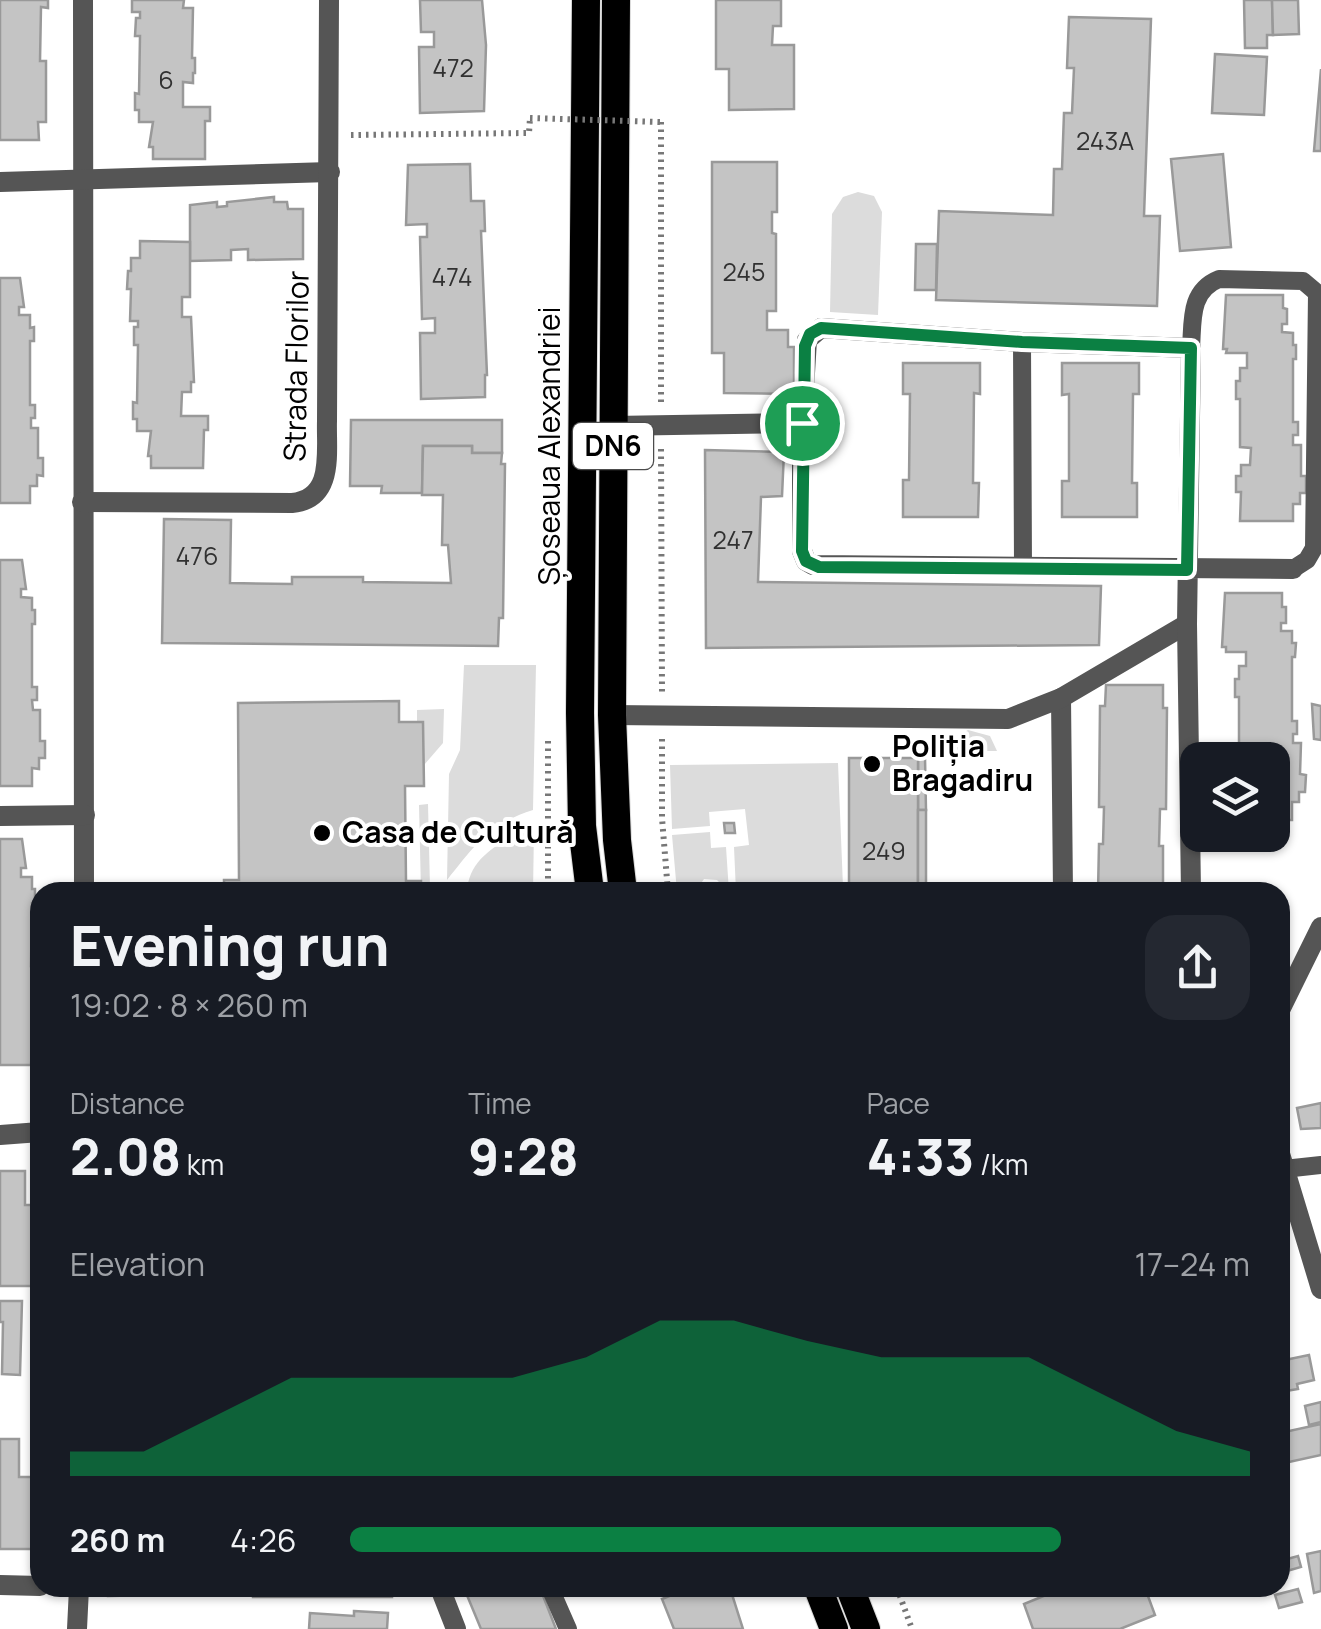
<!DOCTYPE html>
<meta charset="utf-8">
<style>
:root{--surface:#171b24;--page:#242831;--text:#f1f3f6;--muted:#9ea1a6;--accent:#0b8043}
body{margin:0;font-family:Manrope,sans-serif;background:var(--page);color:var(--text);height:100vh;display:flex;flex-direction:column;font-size:38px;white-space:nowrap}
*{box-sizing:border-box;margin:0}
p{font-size:32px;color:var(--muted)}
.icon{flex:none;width:55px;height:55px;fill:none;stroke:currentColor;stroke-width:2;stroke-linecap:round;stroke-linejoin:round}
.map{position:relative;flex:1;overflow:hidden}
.drawer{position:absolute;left:30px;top:882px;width:1260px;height:715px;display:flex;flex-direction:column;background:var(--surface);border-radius:30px;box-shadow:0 2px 8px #0004}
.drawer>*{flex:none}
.controls{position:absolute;left:1180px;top:742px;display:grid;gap:20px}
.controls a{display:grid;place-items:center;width:110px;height:110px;border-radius:20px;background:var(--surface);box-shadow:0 2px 8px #0004;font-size:50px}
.pin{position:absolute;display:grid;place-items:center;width:85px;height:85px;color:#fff;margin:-42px;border:5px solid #fff;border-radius:50%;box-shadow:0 2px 10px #0007}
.round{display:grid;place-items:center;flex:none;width:105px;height:105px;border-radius:30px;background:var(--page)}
.overview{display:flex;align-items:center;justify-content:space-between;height:170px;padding:0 40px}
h1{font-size:55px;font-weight:800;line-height:75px}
.metrics{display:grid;grid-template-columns:repeat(3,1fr);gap:15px;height:170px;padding:10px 40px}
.metrics div{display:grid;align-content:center}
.metrics b{font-size:50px;font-weight:800}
.metrics small{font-size:28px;font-weight:400}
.metrics p{font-size:28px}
.chart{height:280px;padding:20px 40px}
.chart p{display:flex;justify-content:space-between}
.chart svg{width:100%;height:180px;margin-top:10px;fill:var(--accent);opacity:.7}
ul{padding:0 40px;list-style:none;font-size:32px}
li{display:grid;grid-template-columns:160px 120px 1fr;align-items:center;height:75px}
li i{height:25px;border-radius:12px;background:var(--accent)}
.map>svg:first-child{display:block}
</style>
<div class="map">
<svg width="1321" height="1629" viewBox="0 0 1321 1629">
<rect width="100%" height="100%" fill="#fff"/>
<g fill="#dcdcdc">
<path d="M858,192l16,4 8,16 -4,103 -48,-3 2,-98 11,-17z"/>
<path d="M464,665h72l-3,145c-44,14 -58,35 -86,70l2,-106 11,-24z"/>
<path d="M444,709l-1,34 -19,22 -1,-42 -6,-1v-12z"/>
<path d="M968,730l22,6 7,15h-47l2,-12z"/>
<path d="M838,763l5,124 -107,5 -2,-45 15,-2 -4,-36 -36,3 1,14 -38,3 -2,-64z"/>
<path d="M428,804l2,84 -9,4 -2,-87z"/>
<path d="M534,828l-1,64h-66c1,-36 38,-53 67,-64z"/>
<path d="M710,832l1,16 15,-1 3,45 -12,-12 -13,-1 -9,13h-18l-5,-57z"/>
</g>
<g fill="#c4c4c4" stroke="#999" stroke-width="2.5">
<path d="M0,0h48v8l-7,-1 -1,54h6v61h-8l1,18h-39z"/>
<path d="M132,0h52l-1,8h10l-1,50h3v15h-2v10l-10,-1v25h27v14h-5v38h-52v-12h-4l4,-25h-14v-12h-4v-17l4,1 1,-58h-5l1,-18h4v-6h-8z"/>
<path d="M420,0h62l4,45 -2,66 -64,2 -1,-66h15v-15h-13z"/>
<path d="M716,0h65v26h-8l-1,19h22v64l-65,1v-41h-13z"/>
<path d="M1244,0h28l1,35h-6v13h-22z"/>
<path d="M1272,0h26l1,34 -26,1z"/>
<path d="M1069,17l82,2 -7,197h16l-3,90 -221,-6 3,-89 114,4 1,-46h8l2,-56h8l2,-45h-7z"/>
<path d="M1215,54l52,3 -3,58 -52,-2z"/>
<path d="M1321,69v82h-7z"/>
<path d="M1223,154l8,93 -51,4 -9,-92z"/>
<path d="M712,162h65v50h-5v21l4,1v77h-9v19h21v17h6v47l-70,-1v-40h-12z"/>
<path d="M470,164l1,37h13l1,30h-4l6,144h-2v22l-64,2 -1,-66h15v-15l-13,1 -2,-82h7v-13l-21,1 2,-60z"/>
<path d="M274,197v5h13l1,7h15v50l-55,1v-11l-17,1v10l-41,1v-56l27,-3v5l10,-1v-4z"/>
<path d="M140,241l50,1v55h-8v20h9l3,65h-3v10h-9l-1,24h27v14h-4l-1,38h-52v-12h-3l3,-25h-14v-12h-4v-17l4,1 1,-58h-4v-18h4v-6h-8l1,-32h-4l1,-18h3v-13h9z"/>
<path d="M916,244h21l-1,46h-21z"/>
<path d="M0,278h20l4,29h-5v8h11v13l4,-1v14h-4v64h5v13h-4v10h7v30h5v18l-6,-1v11h-7v17h-30z"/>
<path d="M1226,295h57v13l4,1v15h-5v8l11,1v12h3v14h-3v63h5v13h-5v10h8v31h5v17h-6v11h-7v17h-53l1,-29h-5v-16h5v-11h9l1,-17 -11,-1v-48h-4v-18h4v-13h7v-15h-21l1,-4h-4z"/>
<path d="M903,363h77v31l-6,-1 -1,90h6l-1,34h-75v-37h6l1,-86h-7z"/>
<path d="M1062,363h77v31h-6l-1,89h5v34h-75v-36h7v-87l-7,1z"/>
<path d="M351,420h151v33h-30v-7h-49l-1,47h-41l1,-7h-32z"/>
<path d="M423,446h49v7h30l-1,11h4l-2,154h-4l-1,28 -336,-3 2,-124 67,1 -1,63 62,1v-7h71v5l88,1 -3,-38h-6l1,-50h-21z"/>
<path d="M705,450l79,2 -2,44 -21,1 -3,85 343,4 -2,59 -393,3z"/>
<path d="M0,560h22l4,29h-5v8l11,1v12h3v14h-3v63h5v13h-5l1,10h7v31h5v17h-6v11l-7,-1v18h-32z"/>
<path d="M1225,593h57v14h4v16h-5v8h11v12h4l-1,14h-3v64h5v13h-4v9h8l-1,31 6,1 -1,17h-6v10h-7v18h-20v-60h-22v-14h-11v-49h-4v-18h4v-13h7v-14h-20v-5h-4z"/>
<path d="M1106,685h57v23h4l-1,101h-6l-1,37h4v46h-65l1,-48h4l1,-37h-5l1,-101h5z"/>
<path d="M399,701v21h24l1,64h-19l1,95h15v11h-197v-12h15l-1,-177z"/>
<path d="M1312,704l9,2v34l-7,-1z"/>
<path d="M925,757l1,53h-8v-52z"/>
<rect x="849" y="758" width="69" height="128"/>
<path d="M918,810h8v75l-8,1z"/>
<path d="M724,823h10l1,10h-10z"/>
<path d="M0,839h22l4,29h-5v9h11v12h3v14h-3l-1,63h5l1,14h-5v9h8v48l-1,11h-7l-1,17h-31z"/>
<rect x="849" y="886" width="69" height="6"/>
<path d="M1321,1103v25l-20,1 -4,-21z"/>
<path d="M0,1171h25v34h15v81h-40z"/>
<path d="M0,1301h22l-2,74 -18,-1 1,-52h-3z"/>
<path d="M1309,1355l5,25 -17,4 1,5 -18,3v-31z"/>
<path d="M1321,1402v20l-12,3 -4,-19z"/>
<path d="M1321,1424v31l-41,9v-31z"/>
<path d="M0,1439h19v38h16l-1,72h-34z"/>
<path d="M1321,1551v40l-7,2 -7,-39z"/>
<path d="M1298,1556l3,11 -21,6v-12z"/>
<path d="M108,1588h51v7l-51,1z"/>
<rect x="253" y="1588" width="139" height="9"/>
<path d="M464,1588h76l16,41h-75z"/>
<path d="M674,1588h56l13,41h-69l-12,-30 15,-6z"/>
<path d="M1063,1588h82l10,27 -35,14h-87l-9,-25z"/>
<path d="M1298,1589l4,13 -23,6 -4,-13z"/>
<path d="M354,1611l34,2 -1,16h-78l1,-16 44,3z"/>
</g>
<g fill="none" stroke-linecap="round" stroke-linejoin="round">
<defs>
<g id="trunk">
<path d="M586,0l-6,713 2,113 8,66"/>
<path d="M616,0l-4,715 5,125 6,52"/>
<path d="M818,1588l16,41"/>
<path d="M850,1588l16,41"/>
</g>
</defs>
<use href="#trunk" stroke="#dbdbdb" stroke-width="30"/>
<g stroke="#777" stroke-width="6" stroke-dasharray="2.5 5" stroke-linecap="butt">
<path d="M351,135l178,-2 1,-15"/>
<path d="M661,402v-280"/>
<path d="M661,449l1,243"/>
<path d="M662,739v79l6,74"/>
<path d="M548,741v151"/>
<path d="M897,1588l15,41"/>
</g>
<g stroke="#555" stroke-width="18">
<path d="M1022,342l1,226"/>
<path d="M1191,348c2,-27 -2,-57 28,-69l84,2 14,12 -3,255 -7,12 -14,9"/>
<path d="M1284,1169l37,-4"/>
<path d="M550,1588l18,41"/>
</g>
<g stroke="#555" stroke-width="20">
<path d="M83,0l1,892"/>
<path d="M0,182l330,-10"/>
<path d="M613,426l189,-3"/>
<path d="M82,502l210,1c43,-4 34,-51 35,-82l2,-421"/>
<path d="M1061,698l2,194"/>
<path d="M612,715l396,4 53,-21 126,-74"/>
<path d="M0,816l85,-1"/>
<path d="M1191,892l-4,-268 4,-276 -169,-6 -201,-14 -14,12 -5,83v128l4,10 7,4 480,4"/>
<path d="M1280,1010l41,-83"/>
<path d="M0,1135l40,-3"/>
<path d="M1280,1154l41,135"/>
<path d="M0,1585l40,1"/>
<path d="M440,1588l16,41"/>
<path d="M77,1629l2,-41"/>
</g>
<use href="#trunk" stroke="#000" stroke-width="28"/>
<path stroke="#777" stroke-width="6" stroke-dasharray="2.5 5" stroke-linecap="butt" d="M530,118l131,4"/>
</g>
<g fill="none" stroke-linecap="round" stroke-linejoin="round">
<defs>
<path id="route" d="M821,328l201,14 169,6 -4,222 -368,-3 -13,-6 -4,-10 3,-205 5,-12z"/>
</defs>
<use href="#route" stroke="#fff" stroke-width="20"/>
<use href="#route" stroke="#0b8043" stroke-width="12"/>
</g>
<g fill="#000" stroke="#fff" stroke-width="4">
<circle cx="872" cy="764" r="10"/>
<circle cx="322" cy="833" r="10"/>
</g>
<g text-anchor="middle" stroke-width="8" stroke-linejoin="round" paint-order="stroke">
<g font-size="25" fill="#313131">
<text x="453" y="77">472</text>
<text x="166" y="89">6</text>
<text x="1105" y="150">243A</text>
<text x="744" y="281">245</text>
<text x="452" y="286">474</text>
<text x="733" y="549">247</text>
<text x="197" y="565">476</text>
<text x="884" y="860">249</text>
</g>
<rect fill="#fff" stroke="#4c4c4c" stroke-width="2.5" x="573" y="423" width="80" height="46" rx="8"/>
<g font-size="28" font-weight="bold" fill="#000">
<text x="613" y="456">DN6</text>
</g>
<g font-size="30" fill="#000" stroke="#fff">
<text transform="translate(297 366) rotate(-89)" y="10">Strada Florilor</text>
<text transform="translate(550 446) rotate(-90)" y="10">Șoseaua Alexandriei</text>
</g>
<g font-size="30" font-weight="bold" fill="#000" stroke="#fff" text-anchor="start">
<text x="892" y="757">Poliția<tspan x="892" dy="34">Bragadiru</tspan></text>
<text x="342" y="843">Casa de Cultură</text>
</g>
</g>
</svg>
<div class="controls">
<a><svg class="icon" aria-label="layers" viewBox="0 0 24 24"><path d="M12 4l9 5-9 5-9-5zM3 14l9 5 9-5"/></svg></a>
</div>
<div class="pin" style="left:802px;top:423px;background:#1e9e55"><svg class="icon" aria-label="arrive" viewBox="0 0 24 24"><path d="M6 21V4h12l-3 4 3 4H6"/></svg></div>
<section class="drawer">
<div class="overview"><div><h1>Evening run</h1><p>19:02 · 8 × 260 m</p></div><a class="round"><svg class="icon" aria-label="share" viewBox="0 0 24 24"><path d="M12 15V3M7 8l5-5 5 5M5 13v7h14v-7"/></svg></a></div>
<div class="metrics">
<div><p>Distance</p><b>2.08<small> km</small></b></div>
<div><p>Time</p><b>9:28</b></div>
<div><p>Pace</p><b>4:33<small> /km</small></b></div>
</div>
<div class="chart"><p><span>Elevation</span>17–24 m</p>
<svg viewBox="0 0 160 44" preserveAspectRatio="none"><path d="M0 44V38L10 38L20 29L30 20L40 20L50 20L60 20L70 15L80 6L90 6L100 11L110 15L120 15L130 15L140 24L150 33L160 38V44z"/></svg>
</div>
<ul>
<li><b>260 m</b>4:26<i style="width:79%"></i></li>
</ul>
</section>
</div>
